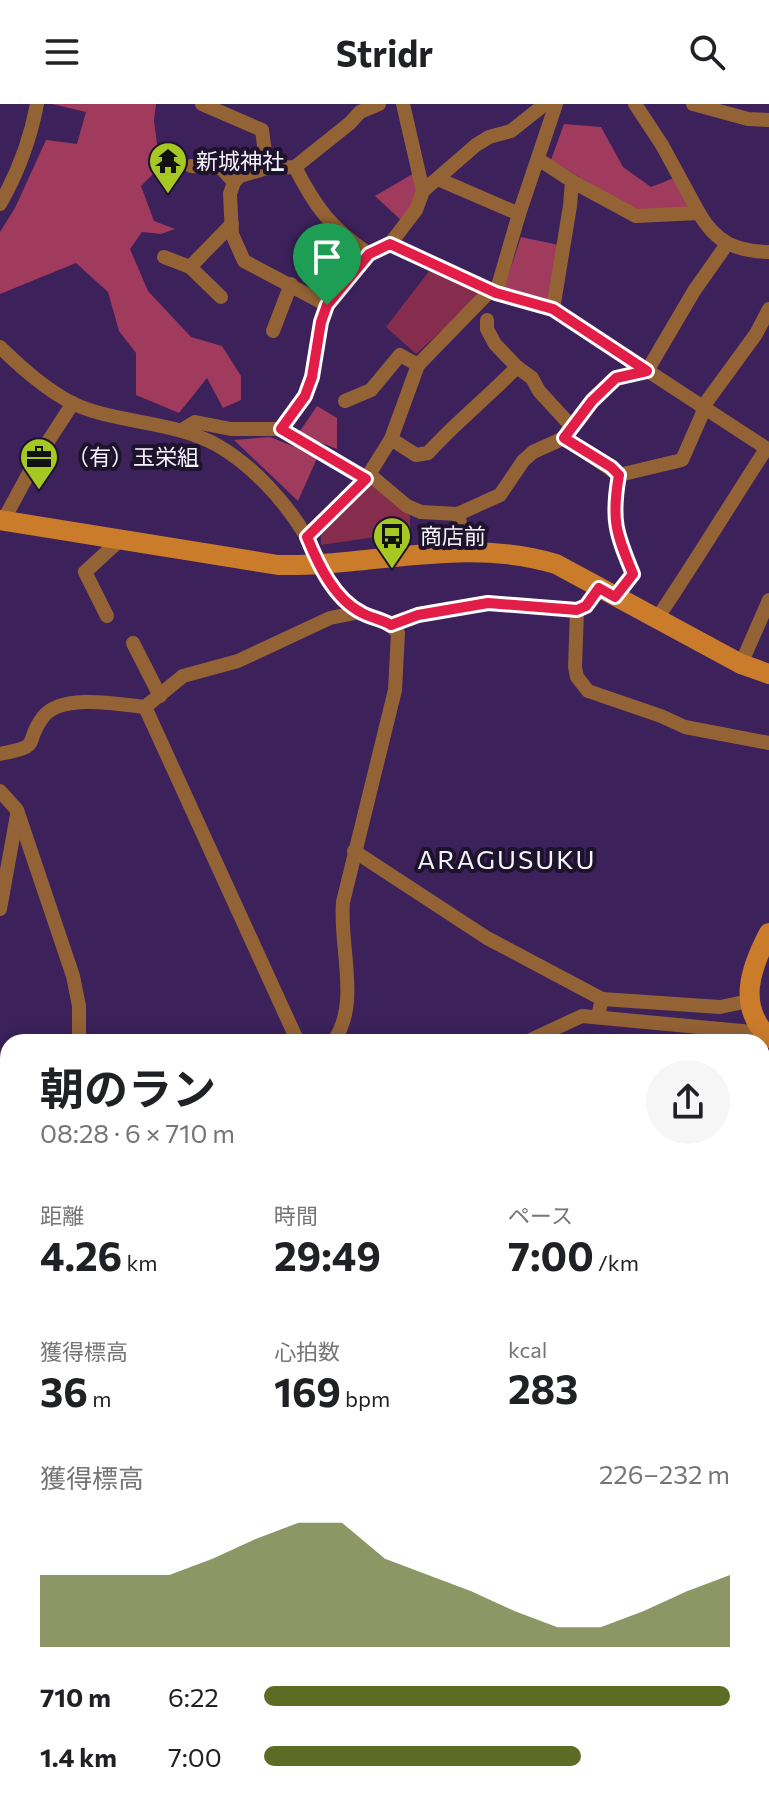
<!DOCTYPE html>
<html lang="ja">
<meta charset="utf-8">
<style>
:root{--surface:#fff;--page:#f6f6f6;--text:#202124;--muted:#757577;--accent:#5c6c24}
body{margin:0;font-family:Commissioner,"Noto Sans JP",sans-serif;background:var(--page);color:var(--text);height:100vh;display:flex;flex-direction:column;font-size:30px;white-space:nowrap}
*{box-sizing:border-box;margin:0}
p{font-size:26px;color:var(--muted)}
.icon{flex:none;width:44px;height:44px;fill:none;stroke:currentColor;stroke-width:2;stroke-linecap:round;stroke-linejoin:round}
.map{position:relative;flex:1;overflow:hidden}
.panel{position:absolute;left:0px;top:930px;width:770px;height:768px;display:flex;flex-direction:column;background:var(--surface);border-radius:24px 24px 0 0;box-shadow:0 4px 20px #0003}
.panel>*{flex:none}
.pin{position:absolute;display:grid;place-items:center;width:68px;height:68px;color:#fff;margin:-82px -34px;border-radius:50% 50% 50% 0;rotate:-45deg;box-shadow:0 0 8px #0007}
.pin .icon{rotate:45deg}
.round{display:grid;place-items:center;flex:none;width:84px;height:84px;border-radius:42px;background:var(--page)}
.summary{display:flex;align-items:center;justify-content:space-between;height:136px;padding:0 40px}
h1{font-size:44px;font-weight:700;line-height:60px}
.stats{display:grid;grid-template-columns:repeat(3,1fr);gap:12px;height:136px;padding:8px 40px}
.stats div{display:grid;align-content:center}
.stats b{font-size:40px;font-weight:700}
.stats small{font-size:22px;font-weight:400}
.stats p{font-size:22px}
.chart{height:224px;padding:16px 40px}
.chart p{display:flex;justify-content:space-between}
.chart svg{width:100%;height:144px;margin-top:8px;fill:var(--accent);opacity:.7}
ul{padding:0 40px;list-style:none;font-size:26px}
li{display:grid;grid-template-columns:128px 96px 1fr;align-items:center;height:60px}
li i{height:20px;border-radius:10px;background:var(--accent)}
header{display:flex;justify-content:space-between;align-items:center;height:104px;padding:0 40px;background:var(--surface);font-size:36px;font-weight:700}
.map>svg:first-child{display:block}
</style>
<header><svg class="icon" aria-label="menu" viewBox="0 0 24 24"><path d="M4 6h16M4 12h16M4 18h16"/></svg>Stridr<svg class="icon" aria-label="search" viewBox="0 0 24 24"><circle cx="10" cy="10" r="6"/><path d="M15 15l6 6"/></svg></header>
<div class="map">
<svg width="769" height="1698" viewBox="0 0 769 1698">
<rect width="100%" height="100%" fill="#3c215b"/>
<g fill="#862d4d">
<path d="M430,166l54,22 -68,62 -30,-27z"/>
<path d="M370,380l40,32v16l-89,13v-13z"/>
</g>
<g fill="#a03b5e">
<path d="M52,0h104l-2,17 6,46 -19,19 13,35 21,8 -14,5 -19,-2 -12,17 18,42 43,46 31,9 19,30v24l-18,8 -16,-30 -28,35 -43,-18v-42l-17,-22 -11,-39 -32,-29 -76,31v-62l15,-24 31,-68 31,4 9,-32z"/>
<path d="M564,20l37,3 22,40 28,20 23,-9 17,30 -54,4 -86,-52z"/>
<path d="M416,68l4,19 -17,31 -28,-26z"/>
<path d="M521,133l38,8 -9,56 -46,-13z"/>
<path d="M317,302l20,12v31l-39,-15z"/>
<path d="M270,333l48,19 -20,45 -64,-61z"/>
</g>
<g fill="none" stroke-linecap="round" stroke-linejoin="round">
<g stroke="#946335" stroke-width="14">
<path d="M202,0l60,26 5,38"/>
<path d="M403,0l20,87"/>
<path d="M635,0l27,41 37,68"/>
<path d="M693,0l55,15 21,1"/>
<path d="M538,55l37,24 61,33 63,-3c17,30 37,38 70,39"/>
<path d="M191,62l30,2 13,14"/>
<path d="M295,63c20,40 37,62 74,87"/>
<path d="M438,75l81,35"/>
<path d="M0,100c19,-33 30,-63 37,-100"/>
<path d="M390,140l106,49 57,16 216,141"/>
<path d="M164,153l26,10 31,30"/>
<path d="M190,163l42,-43"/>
<path d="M496,189l23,-79 37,-110"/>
<path d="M327,201l-83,-44 -12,-27 -2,-40 4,-12 6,-6 27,-8 28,-1 55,-44 10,-11 19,-8"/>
<path d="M553,205l17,-103 2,-25"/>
<path d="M487,216v9l8,15 22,23 15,11 7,13 33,36"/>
<path d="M273,227l18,-47"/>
<path d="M0,243c22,21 45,42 72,56 44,21 100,17 145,42 36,21 68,56 89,91 11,17 15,37 29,53 7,8 18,20 27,24 15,7 25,7 36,20l-3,57 -52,212c-4,46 18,102 -10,140"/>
<path d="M345,297l26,-11 29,-35 18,10"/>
<path d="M702,304l54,-74 13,-25"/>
<path d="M281,325l24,-33 7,-19 9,-55 6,-17 42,-51 21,-10 26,-34 7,-19 53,-46 13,-8 22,-6 34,-27"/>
<path d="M182,326l13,-8 36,7h50l85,50"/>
<path d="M391,335l25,16 12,-2c28,-31 60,-56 89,-86"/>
<path d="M369,370l38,32 14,6 37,2 42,-19 23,-34 10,-9 31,-14"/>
<path d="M619,371l-55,-37 28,-37 24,-23 31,-7 47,-80 33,-47"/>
<path d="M458,410l8,37"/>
<path d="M3,417l33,-61 37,-57"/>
<path d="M307,433l59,-58 25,-40 27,-74 73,-75"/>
<path d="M615,493l18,-23c-17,-41 -22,-54 -14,-99l63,-15 22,-50"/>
<path d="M577,506l-2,57 2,10 11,14 73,25 24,11 84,16"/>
<path d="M107,512l-22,-44 36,-33"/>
<path d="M656,516c38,-56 73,-114 110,-171"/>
<path d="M391,521l27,-10 70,-12 89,7 9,-4 13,-18"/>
<path d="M133,539l27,53"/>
<path d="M741,560l28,-64"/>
<path d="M145,603l153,335"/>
<path d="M0,650c45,-9 22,-9 43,-37 18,-24 76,-13 102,-10l38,-31 55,-15 92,-43 30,-6"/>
<path d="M0,687l17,19 56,166 6,30v36"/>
<path d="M354,747l133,87 115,61 -4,17"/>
<path d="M0,805l17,-94"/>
<path d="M602,895l118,8 29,-6"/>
<path d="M526,938l56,-26 181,17"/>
<path d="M762,1239l7,-3"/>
<path d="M0,1333h8"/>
<path d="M762,1443l7,15"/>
<path d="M762,1682l7,-3"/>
<path d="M207,1690l4,8"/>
<path d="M427,1690l3,8"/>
<path d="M652,1690l4,8"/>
<path d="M91,1698l2,-8"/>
<path d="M728,1698l17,-8"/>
</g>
<g stroke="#ca7c2b" stroke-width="20">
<path d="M0,416l278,45c93,2 186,-29 278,-1l185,100 28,10"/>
<path d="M769,829c-19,36 -32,73 0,105"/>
</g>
</g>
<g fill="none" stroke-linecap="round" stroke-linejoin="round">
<defs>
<path id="route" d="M390,140l106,49 57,16 94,62 -31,7 -24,23 -28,37 47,29 8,8c-8,45 -3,58 14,99l-18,23 -16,-9 -13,18 -9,4 -89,-7 -70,12 -27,10c-9,-6 -20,-7 -29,-12 -28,-14 -44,-49 -55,-76l59,-58 -85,-50 24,-33 7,-19 9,-55 6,-17 42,-51z"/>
</defs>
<use href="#route" stroke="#fff" stroke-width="16"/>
<use href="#route" stroke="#e11d48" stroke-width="10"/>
</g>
<defs>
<symbol id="temple-pin" viewBox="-11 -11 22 30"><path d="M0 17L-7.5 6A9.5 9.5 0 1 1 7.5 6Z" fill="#a5c823" stroke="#1e132c"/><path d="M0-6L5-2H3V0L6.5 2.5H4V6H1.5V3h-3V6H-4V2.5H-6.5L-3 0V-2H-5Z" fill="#111"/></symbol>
<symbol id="office-pin" viewBox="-11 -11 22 30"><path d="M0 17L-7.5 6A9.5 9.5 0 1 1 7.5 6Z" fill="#a5c823" stroke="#1e132c"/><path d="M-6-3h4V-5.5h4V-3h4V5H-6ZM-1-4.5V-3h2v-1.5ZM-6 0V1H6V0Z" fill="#111"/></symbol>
<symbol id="bus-pin" viewBox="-11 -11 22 30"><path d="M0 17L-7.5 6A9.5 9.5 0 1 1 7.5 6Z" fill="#a5c823" stroke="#1e132c"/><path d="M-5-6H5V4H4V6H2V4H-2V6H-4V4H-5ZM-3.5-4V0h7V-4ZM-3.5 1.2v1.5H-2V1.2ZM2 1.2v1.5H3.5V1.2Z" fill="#111"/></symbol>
</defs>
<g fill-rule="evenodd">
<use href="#temple-pin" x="146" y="35" width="44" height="60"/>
<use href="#office-pin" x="17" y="331" width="44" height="60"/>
<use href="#bus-pin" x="370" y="410" width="44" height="60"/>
</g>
<g text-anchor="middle" stroke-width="8" stroke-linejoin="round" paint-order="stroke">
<g font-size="22" fill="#f6f3fa" stroke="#1e132c" text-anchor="start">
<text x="196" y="65">新城神社</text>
<text x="67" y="361">（有）玉栄組</text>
<text x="420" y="440">商店前</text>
</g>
<g font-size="26" letter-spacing="2" fill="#f6f3fa" stroke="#1e132c">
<text x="507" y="765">ARAGUSUKU</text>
</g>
</g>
</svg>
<div class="pin" style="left:327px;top:201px;background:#1e9e55"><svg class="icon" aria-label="arrive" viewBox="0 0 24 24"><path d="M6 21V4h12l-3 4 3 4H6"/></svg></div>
<section class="panel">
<div class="summary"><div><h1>朝のラン</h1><p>08:28 · 6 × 710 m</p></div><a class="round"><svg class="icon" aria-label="share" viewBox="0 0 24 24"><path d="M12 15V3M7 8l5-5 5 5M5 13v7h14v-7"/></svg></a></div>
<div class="stats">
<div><p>距離</p><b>4.26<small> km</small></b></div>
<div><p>時間</p><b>29:49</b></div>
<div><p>ペース</p><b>7:00<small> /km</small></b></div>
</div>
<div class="stats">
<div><p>獲得標高</p><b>36<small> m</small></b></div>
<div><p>心拍数</p><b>169<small> bpm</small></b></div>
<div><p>kcal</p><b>283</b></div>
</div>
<div class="chart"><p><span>獲得標高</span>226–232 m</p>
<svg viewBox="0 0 160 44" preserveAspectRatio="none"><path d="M0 44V22L10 22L20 22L30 22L40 17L50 11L60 6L70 6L80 17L90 22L100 27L110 33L120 38L130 38L140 33L150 27L160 22V44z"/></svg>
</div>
<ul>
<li><b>710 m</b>6:22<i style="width:100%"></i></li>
<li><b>1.4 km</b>7:00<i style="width:68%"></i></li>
</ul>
</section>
</div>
